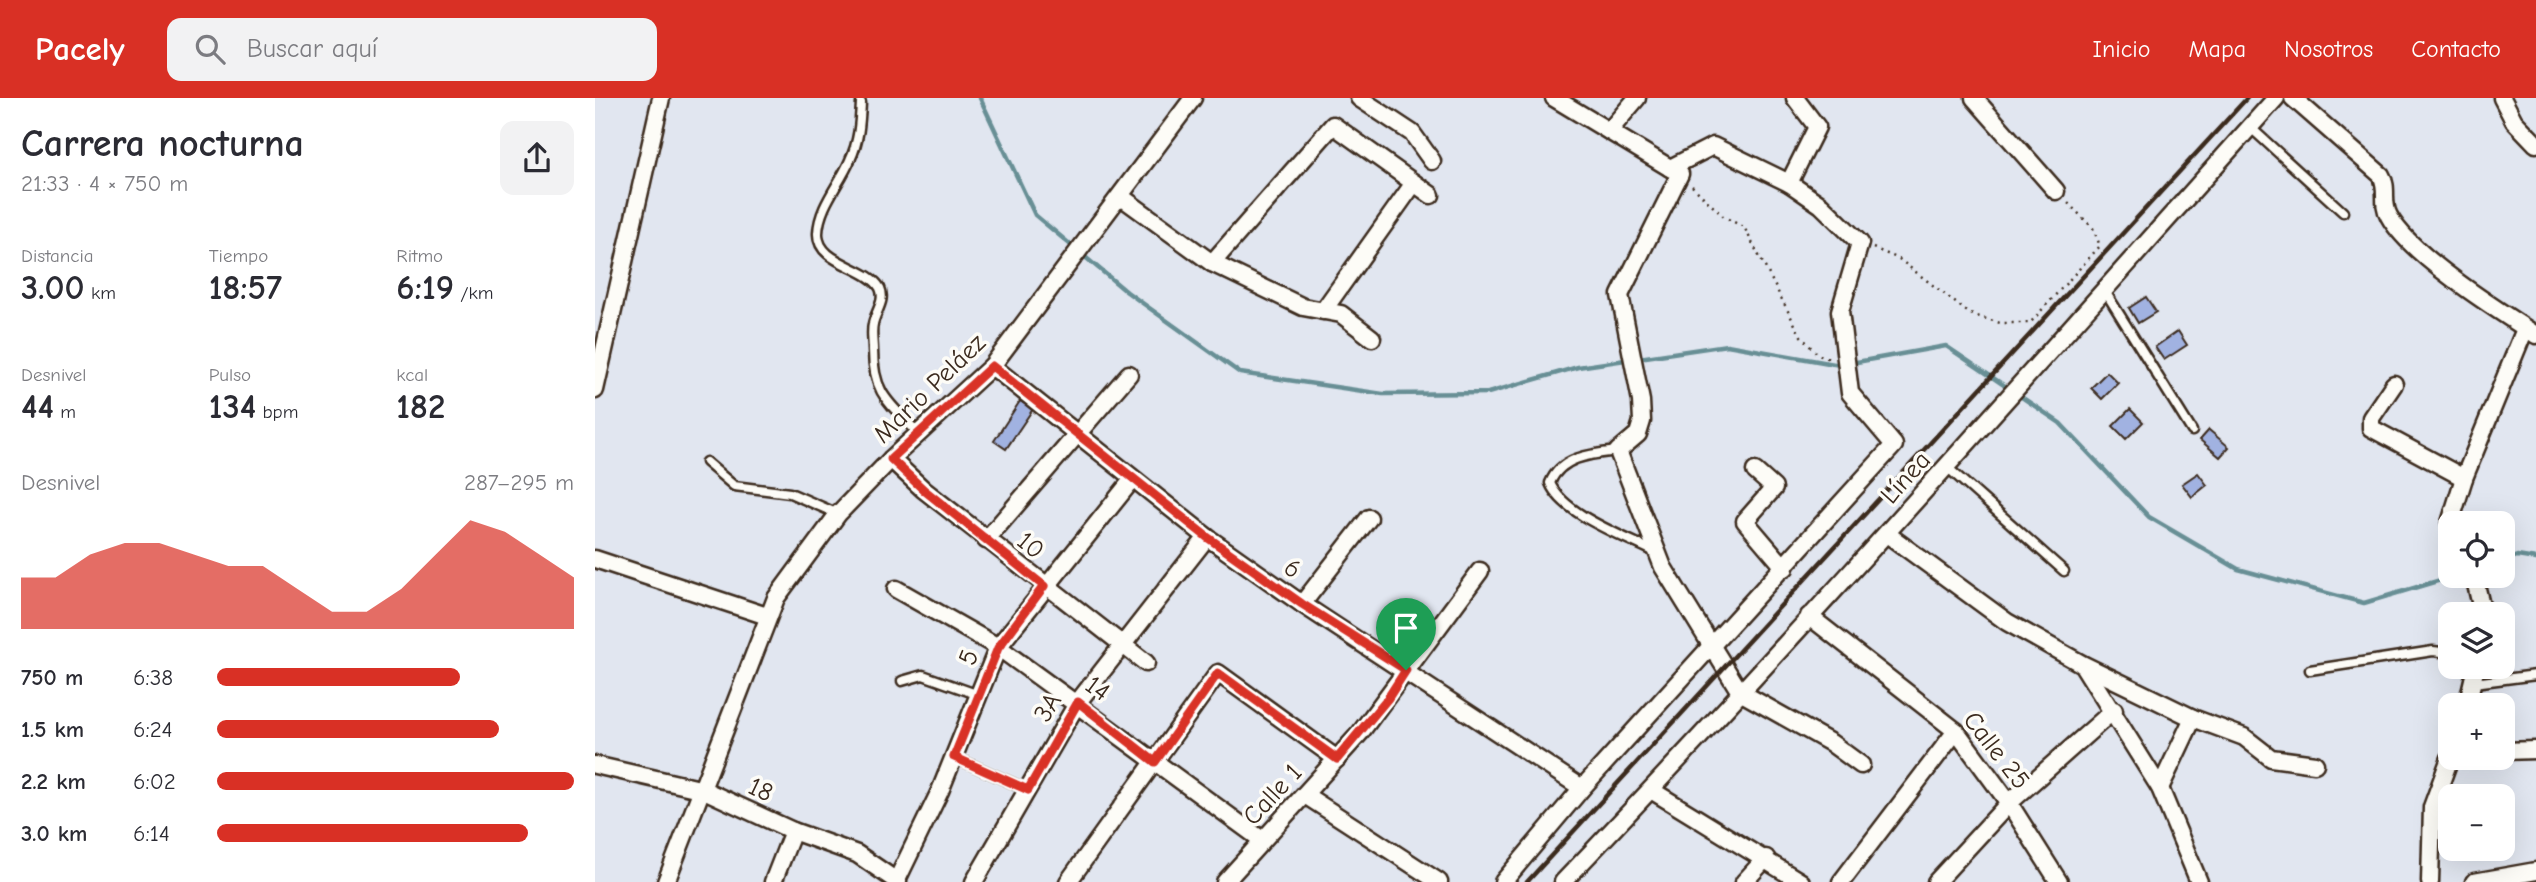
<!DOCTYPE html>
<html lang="es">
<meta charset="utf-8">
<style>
:root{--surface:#fff;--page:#f2f2f3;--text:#2b2b33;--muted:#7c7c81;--accent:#d93025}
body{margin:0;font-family:"Comic Neue",sans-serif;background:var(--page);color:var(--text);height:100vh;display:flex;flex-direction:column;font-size:26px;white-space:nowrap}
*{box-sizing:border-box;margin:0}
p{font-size:23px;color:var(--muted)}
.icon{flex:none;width:38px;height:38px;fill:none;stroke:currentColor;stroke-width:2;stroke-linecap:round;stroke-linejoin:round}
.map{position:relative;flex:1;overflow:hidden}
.side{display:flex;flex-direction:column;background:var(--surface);width:595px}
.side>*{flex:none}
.fabs{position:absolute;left:1843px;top:413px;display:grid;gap:14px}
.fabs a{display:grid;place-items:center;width:77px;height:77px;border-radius:14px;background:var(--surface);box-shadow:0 7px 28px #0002;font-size:35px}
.pin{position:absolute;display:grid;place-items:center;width:60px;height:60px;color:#fff;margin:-72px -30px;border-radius:50% 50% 50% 0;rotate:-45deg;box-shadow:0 0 7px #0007}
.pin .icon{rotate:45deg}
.round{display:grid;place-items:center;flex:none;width:74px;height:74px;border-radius:14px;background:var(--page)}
.headline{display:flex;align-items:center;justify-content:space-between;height:119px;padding:0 21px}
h1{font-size:38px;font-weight:600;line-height:52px}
.metrics{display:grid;grid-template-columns:repeat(3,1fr);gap:10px;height:119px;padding:7px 21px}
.metrics div{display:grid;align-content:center}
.metrics b{font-size:35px;font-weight:600}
.metrics small{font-size:19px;font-weight:400}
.metrics p{font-size:19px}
.chart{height:196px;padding:14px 21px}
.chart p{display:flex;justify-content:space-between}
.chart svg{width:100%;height:126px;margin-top:7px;fill:var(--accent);opacity:.7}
ul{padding:0 21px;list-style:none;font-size:23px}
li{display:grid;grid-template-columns:112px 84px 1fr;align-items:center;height:52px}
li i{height:18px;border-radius:9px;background:var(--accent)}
header{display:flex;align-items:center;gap:42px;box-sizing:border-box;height:98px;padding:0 35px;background:var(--accent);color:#fff}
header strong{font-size:33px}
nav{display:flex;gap:38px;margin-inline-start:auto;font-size:24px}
.search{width:490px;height:63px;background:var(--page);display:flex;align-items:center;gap:18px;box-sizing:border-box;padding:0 24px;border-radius:14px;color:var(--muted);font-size:26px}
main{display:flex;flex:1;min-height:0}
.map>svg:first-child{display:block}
</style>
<header>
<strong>Pacely</strong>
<div class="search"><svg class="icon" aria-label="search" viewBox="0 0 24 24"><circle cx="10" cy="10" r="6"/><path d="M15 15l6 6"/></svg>Buscar aquí</div>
<nav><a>Inicio</a><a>Mapa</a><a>Nosotros</a><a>Contacto</a></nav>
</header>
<main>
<section class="side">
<div class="headline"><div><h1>Carrera nocturna</h1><p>21:33 · 4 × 750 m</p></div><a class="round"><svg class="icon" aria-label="share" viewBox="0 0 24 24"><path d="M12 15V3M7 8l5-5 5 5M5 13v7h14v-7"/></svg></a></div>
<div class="metrics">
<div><p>Distancia</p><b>3.00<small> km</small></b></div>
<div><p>Tiempo</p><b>18:57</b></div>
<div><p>Ritmo</p><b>6:19<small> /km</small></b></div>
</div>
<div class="metrics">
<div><p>Desnivel</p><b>44<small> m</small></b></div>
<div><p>Pulso</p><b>134<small> bpm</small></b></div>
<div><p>kcal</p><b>182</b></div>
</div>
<div class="chart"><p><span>Desnivel</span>287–295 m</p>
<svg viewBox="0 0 160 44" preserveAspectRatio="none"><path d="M0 44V26L10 26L20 18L30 14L40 14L50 18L60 22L70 22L80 30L90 38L100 38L110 30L120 18L130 6L140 10L150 18L160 26V44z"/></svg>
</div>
<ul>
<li><b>750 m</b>6:38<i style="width:68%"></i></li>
<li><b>1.5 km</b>6:24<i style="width:79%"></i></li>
<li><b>2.2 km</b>6:02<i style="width:100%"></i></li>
<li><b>3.0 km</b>6:14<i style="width:87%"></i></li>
</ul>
</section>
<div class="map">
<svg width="1941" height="784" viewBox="0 0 1941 784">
<rect width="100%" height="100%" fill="#e1e6f0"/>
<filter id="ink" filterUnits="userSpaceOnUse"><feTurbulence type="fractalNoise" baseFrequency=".0143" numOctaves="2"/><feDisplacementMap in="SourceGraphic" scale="14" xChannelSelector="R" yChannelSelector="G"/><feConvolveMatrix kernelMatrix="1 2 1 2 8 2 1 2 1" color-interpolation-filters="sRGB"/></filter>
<g filter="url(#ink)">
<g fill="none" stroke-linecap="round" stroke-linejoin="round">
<g stroke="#678f95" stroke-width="4.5">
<path d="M385,0l55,117 92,77 113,81 143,21 105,-1 90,-26 149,-22 113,20 106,-19 114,77 89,94 89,52 126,34 90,-27"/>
<path d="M1908,463l14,-5 19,3"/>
</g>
</g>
<g fill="#a1b2e1" stroke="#3b2a1e" stroke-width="2">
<path d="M1551,199l10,15 -18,11 -9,-15z"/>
<path d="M1583,233l9,14 -23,15 -9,-13z"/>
<path d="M1512,274l11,11 -16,16 -11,-11z"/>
<path d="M425,303l13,8 -27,40 -12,-8z"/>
<path d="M1535,311l13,13 -17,17 -13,-13z"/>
<path d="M1614,332l20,17 -9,10 -20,-17z"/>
<path d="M1603,375l9,12 -15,12 -10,-13z"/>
</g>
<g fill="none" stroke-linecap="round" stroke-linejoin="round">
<defs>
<g id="lane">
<path d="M266,5c-1,20 -2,38 -11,57 -10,24 -31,46 -32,73 -1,31 49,33 62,55 6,13 -5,24 -7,36 -2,8 0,18 0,26 0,46 18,54 47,85"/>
<path d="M1655,29l93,85"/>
<path d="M1508,190l89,143"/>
<path d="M1023,353c-26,3 -57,5 -68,32 13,32 76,54 107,70"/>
<path d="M111,364l28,24 56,7 48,21"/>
<path d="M1352,369l117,104"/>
<path d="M1715,572l123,-19 17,2"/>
<path d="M307,583l21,-6 56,20"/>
<path d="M1879,585l62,-8"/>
<path d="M359,659l74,33"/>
</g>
<g id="street">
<path d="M764,0l53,35 20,28"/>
<path d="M959,0l126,76 -60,121 21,106 1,20 -4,13 -20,17 45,116 77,125 91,51 30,22"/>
<path d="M1379,0l82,93"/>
<path d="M1698,0l88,77c8,13 0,27 8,41 21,39 108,94 147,119"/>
<path d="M1907,0l12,23 22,23"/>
<path d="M1014,33l28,-33"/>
<path d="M1194,85l28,-56 -22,-29"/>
<path d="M525,98l92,67 91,44 38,7 31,24"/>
<path d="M617,165l121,-138 98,70"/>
<path d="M728,213l91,-128"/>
<path d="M397,268l215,171 95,67 280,184"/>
<path d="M1799,286l-23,34v10l93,50"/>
<path d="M0,292l66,-292"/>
<path d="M296,361l33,31 222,173"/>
<path d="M1160,373l19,17 -29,33 40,47"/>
<path d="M1855,425l14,-45 61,-149"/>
<path d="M1292,436l120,88 75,42 78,124 39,94"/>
<path d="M391,442l143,-166"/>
<path d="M0,461l172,57"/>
<path d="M1879,478l9,38"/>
<path d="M301,491l102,58 264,193"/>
<path d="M707,506l67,-86"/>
<path d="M1214,518l147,115 53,72 50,79"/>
<path d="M1489,567l109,53 51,19 27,21 44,6"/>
<path d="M1872,607l9,-38"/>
<path d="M1908,653l33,-1"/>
<path d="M0,667l109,25 89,41 64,23 41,28"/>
<path d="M1565,690l33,-70"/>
<path d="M1056,692l150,92"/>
<path d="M710,697l134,87"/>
<path d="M71,784l110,-284 62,-84 53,-55 101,-93 201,-268"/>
<path d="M178,784l20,-51"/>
<path d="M301,784l44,-91 58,-144 134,-167"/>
<path d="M379,784l104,-180 129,-165"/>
<path d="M473,784l150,-209 119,86"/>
<path d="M630,784l135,-149 120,-162"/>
<path d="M908,784l79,-94 312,-343 -44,-52 -10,-82 20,-68 -39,-38 -32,-22 -76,-37 -43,22"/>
<path d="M968,784c244,-255 477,-521 713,-784"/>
<path d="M1149,784l22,-24"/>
<path d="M1246,784l115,-151"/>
<path d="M1341,784l73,-79 105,-93"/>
<path d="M1835,784l2,-75 18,-49"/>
<path d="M1879,784l62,-11"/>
</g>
</defs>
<use href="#lane" stroke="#3b2a1e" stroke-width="13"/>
<use href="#street" stroke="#3b2a1e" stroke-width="21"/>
<g stroke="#3b2a1e" stroke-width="2.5" stroke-dasharray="2 5" stroke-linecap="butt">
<path d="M1097,88l32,31 20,10 57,109 17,19 12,4"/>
<path d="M1278,150l26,11 71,55 30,9h30l70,-77 -7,-18 -26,-26"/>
</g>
<use href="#lane" stroke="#fdfcf7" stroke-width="8"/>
<use href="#street" stroke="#fdfcf7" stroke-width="16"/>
<path stroke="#3b2a1e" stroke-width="4.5" d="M932,784l720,-784"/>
</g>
</g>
<g fill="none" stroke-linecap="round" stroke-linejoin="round" filter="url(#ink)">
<defs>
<path id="route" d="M397,268l215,171 95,67 104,66 -18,28 -51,61 -119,-86 -63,89 -77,-60 -50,88 -74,-33 44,-109 46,-62 -120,-96 -33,-31z"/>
</defs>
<use href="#route" stroke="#fff" stroke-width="14"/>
<use href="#route" stroke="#d93025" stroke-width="9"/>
</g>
<g text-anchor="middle" stroke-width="7" stroke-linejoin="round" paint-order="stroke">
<g font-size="26" fill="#3b2a1e" stroke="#fdfcf7">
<text transform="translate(334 290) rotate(-44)" y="9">Mario Peláez</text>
<text transform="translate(1310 379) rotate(-48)" y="9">Línea</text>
<text transform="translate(436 447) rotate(39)" y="9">10</text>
<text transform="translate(698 470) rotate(35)" y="9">6</text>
<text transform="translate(373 559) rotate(-68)" y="9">5</text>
<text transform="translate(503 590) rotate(36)" y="9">14</text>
<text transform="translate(452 609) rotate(-59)" y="9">3A</text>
<text transform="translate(1402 652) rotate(52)" y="9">Calle 25</text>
<text transform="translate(166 691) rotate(25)" y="9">18</text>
<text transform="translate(677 696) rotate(-47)" y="9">Calle 1</text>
</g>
</g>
</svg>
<div class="fabs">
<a><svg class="icon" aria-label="locate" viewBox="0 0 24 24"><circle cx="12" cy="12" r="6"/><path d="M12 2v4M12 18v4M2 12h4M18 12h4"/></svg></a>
<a><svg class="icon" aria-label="layers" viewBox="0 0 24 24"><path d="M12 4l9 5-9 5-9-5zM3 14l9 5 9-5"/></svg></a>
<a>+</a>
<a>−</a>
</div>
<div class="pin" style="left:811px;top:572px;background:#1e9e55"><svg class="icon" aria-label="arrive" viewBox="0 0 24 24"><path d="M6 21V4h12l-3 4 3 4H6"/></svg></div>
</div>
</main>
